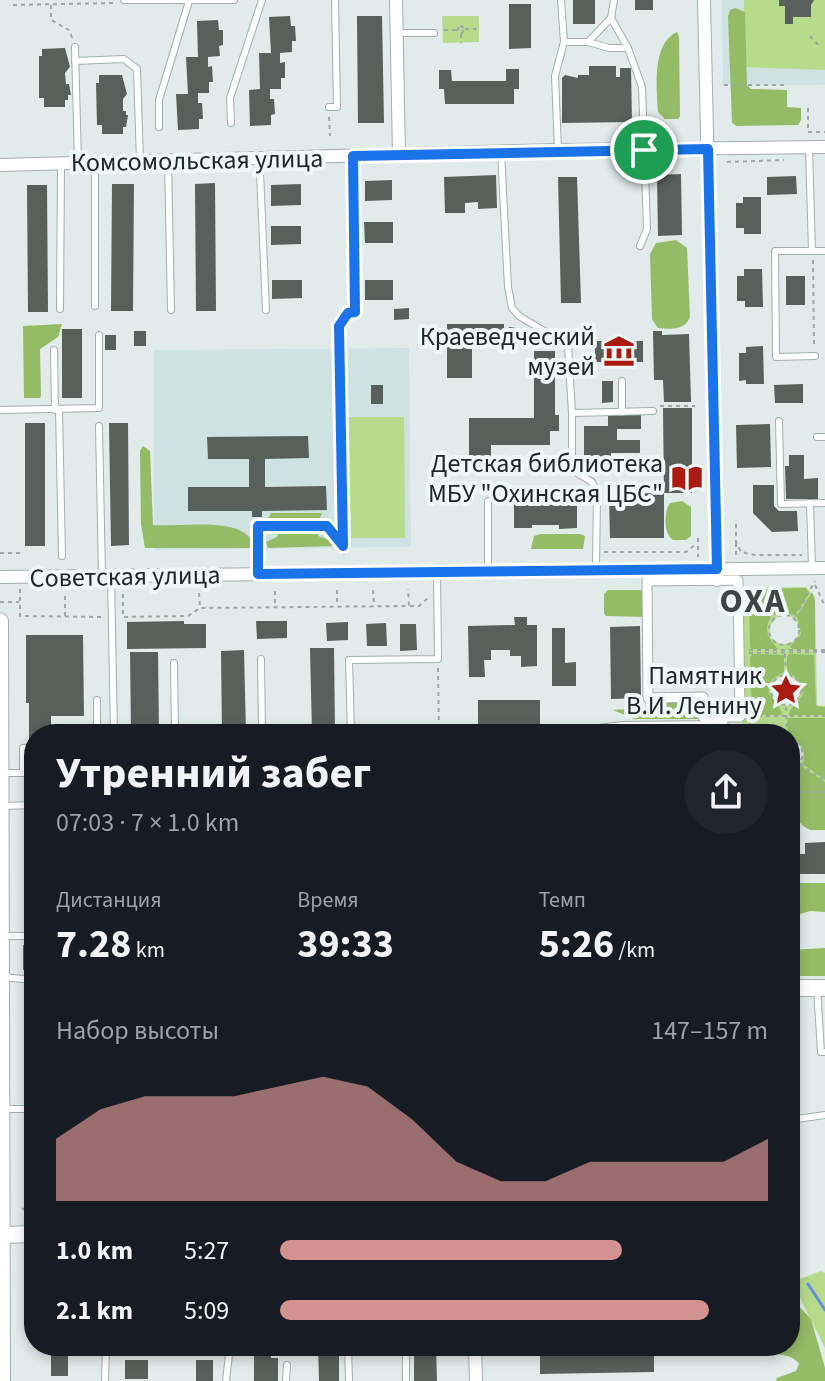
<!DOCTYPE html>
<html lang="ru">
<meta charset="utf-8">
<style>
:root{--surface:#171b24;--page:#20242c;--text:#f1f3f6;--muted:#9ea1a6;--accent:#d2928f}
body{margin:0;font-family:"Source Sans 3",sans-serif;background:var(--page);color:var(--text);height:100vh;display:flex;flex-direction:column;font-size:30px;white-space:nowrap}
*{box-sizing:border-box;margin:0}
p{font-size:26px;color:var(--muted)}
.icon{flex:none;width:44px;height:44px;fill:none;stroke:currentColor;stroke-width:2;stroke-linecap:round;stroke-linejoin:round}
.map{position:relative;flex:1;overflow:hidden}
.sheet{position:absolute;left:24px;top:724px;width:776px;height:632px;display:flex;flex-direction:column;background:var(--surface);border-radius:32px;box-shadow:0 4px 12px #0003}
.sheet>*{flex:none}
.pin{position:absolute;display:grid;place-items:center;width:68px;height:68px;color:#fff;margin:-34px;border:4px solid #fff;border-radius:50%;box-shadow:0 2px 8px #0007}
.round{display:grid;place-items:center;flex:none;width:84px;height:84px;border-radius:42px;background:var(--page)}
.summary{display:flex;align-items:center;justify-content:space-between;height:136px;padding:0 32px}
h1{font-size:44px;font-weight:700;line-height:60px}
.figures{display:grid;grid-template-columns:repeat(3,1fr);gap:12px;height:136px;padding:8px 32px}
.figures div{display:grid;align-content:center}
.figures b{font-size:40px;font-weight:700}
.figures small{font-size:22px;font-weight:400}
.figures p{font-size:22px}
.chart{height:224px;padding:16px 32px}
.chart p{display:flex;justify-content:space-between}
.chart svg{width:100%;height:144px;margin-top:8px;fill:var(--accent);opacity:.7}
ul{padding:0 32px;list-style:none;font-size:26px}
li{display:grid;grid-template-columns:128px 96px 1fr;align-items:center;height:60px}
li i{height:20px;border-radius:10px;background:var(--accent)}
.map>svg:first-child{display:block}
</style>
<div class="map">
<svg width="825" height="1381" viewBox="0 0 825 1381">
<rect width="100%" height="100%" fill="#e1ebea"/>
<g fill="#cee2e1">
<path d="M722,0h103v85l-102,-1z"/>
<path d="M409,348l2,199 -257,3v-200z"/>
</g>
<g fill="#b5db8b" fill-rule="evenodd">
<path d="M744,0h81v70l-80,-3z"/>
<path d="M442,16h37v26l-36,1z"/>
<path d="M344,417h60l1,121h-60z"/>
<path d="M806,587l9,10 2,108 8,1v94h-35v-31l11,-7 2,-9 -5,-10 -8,-4v-5h-48l-2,-146zM789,615l8,6 3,11 -5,9 -14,4 -11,-8 -1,-10 9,-11zM785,675l12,5 4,12 -6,10 -9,4 -12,-5 -4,-9 5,-13z"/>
<path d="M821,1271l4,2v75l-30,-60 2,-8z"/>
</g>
<g fill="#94bb66">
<path d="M735,8l10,4 2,73 4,4 36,1v17l14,1v12l-3,5 -61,1 -5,-3 -4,-107 2,-6z"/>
<path d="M677,32l2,5 1,79 -2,3h-13l-7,-7c-1,-23 -7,-68 19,-80z"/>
<path d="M676,240l11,8 3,69c-6,14 -19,12 -32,11l-6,-9 -2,-65 6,-11z"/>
<path d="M62,324l-4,13 -18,12 1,46 -1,3h-16l-1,-72z"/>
<path d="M143,446l7,5 3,74c26,2 83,-8 98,14v9h-106l-4,-24 -1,-73z"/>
<path d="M682,501l9,6v29l-5,4h-13c-10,-6 -9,-29 -3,-37z"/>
<path d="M271,513h51l-3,7 -10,2 1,5 10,10 13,4v5l-65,2 -2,-6 11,-5 2,-6 -2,-3 -12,-3z"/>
<path d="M541,534h39l5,2 -2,13h-52l3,-13z"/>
<path d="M806,588l3,5 -14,22 -11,-2 -11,2 -18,-20 5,-6z"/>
<path d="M608,590h39v27l-41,-1 -2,-3v-19z"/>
<path d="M812,592l3,9v48h-22l-3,-2 11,-13 -4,-18z"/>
<path d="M751,596l20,21c-9,14 -1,22 7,32h-26l-2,-2 -1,-47z"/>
<path d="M752,654l32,1v17c-33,17 -4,26 -2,43h-28l-2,-2 -2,-55z"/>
<path d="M789,654l25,1 2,51 9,1v8h-36c1,-10 11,-12 14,-22l-6,-15 -10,-6v-15z"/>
<path d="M703,697l-2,22h-67l-21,-9 32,-2 3,-10z"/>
<path d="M790,718h35v62l-22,-16c6,-22 -9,-20 -15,-30l-1,-15z"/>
<path d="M801,766l24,16v48h-15c-23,-11 -20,-37 -20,-59z"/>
<path d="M790,883h35v29l-15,-1 -20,6z"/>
<path d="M825,948v28h-35v-26z"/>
<path d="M790,1286l6,17 15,16 14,49v13h-49l1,-3 19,-7 3,-7c-9,-13 -27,-9 -41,-9l-6,-9h38z"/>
</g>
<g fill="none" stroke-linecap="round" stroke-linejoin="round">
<path stroke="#668fd9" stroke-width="3" d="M808,1284l17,26"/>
</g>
<g fill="#58605c">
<rect x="573" y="0" width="22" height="24"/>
<rect x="635" y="0" width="18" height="10"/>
<path d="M779,0h35l-3,5v12h-18v7h-8v-18h-6z"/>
<path d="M509,4h22v44l-22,1z"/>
<path d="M290,16l1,10h4l1,15h-4v11l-12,1v10l5,-1v16h-4v11h-11v10h4l1,15 -4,1v10l-21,1 -1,-36 11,-1 -1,-36h12l-2,-36z"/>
<path d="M357,16h25l2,107h-26z"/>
<path d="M218,20l1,10h4v15l-4,1 1,10 -12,1v10l4,-1 1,16h-4v11h-11v10h4l1,16h-4v10l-21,1 -2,-36h12l-2,-37h12l-1,-36z"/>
<path d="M65,48l5,19 -5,6 1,11h3l2,11h-3v5h-3v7h-21v-9h-5v-42h3v-7z"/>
<path d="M589,66h27v11h4v-9h11l1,54 -70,1v-45l3,-3 13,3v-3h11z"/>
<path d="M506,69h13v20h-5v15h-69l-1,-15h-5v-19h12l1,11h54z"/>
<path d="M99,75h23l5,19 -4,5v12h3v4h2l-2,12h-3v7h-21v-9h-5l-1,-42h3z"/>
<path d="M681,174l1,61 -24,1 -1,-61z"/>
<path d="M496,175l1,33 -19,1v-7l-13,1v10h-20l-1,-36z"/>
<path d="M796,176l1,18 -30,1v-18z"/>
<path d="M558,177h19l4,126h-20z"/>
<path d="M392,180v20l-27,1v-20z"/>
<path d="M215,183l1,128h-20l-1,-127z"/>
<path d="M112,184h22l-1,127h-22z"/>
<path d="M301,184v21l-30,1v-21z"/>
<path d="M27,185h20l1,127h-20z"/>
<path d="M743,197h18v37h-17v-6h-8v-25h7z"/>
<path d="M364,222h29v21h-28z"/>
<path d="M271,226h30v18l-30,1z"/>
<path d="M744,269h18l1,38h-18v-6h-8v-25h7z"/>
<rect x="786" y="276" width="19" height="29"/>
<path d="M272,280h30v18l-30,1z"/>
<rect x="365" y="280" width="28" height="20"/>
<path d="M409,308v11l-15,1v-11z"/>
<path d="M447,324h57v6l6,-3 6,1 6,10 -8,9 -9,-3v2l-33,1v31h-25z"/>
<rect x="62" y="329" width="20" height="69"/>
<rect x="134" y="331" width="12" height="15"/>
<path d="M653,331h9v4l27,-1 2,68h-27l-1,-22h-9z"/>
<rect x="105" y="335" width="11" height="15"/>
<rect x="595" y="341" width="48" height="21"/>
<path d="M763,346l1,38h-18v-4l-7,1v-28h7v-6z"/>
<path d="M534,351h21v64h4v16h-9v14h-59v24h-22v-51h65z"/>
<path d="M602,381h11v21l-11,1z"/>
<path d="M803,384v19h-28l-1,-18z"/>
<rect x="371" y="385" width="12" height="19"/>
<path d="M663,408h29v85h-28v45h-54l-1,-44 55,-1z"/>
<path d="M608,414h33v15h-24v11h23v13h-29l-1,19h-26v-46h24z"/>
<rect x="25" y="423" width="20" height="123"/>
<path d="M109,423h19l1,122 -18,1z"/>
<path d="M770,424l1,43 -34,1 -1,-43z"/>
<path d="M308,436l1,22 -44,1v28l61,-1 1,24 -65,1v6h-10v-6h-64v-24h61v-28h-41l-1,-22z"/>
<path d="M789,455h15v24l14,-1v21h-32l-1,-33h4z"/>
<path d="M753,485h21v21l5,5h18l1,20 -26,1 -19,-19z"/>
<path d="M514,495h63v33l-18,1v-4h-27v3h-18z"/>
<path d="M514,617h13v8h10v41l-16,1v-11h-11v-6h-19v10h-7l1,17h-16l-1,-51 47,-1z"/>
<path d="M184,621v3h22v24l-79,1v-27z"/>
<path d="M256,621h31v17l-30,1z"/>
<path d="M348,622v18l-21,1 -1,-18z"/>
<path d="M386,623l1,23h-20l-1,-22z"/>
<path d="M400,624h16l1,26 -17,1z"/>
<path d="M640,626l1,72 -30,1 -1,-72z"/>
<path d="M552,628h13v35l11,-1v24h-24z"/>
<path d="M26,635h57l1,81h-33v18h-17v4h-5v-35h-3z"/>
<path d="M310,648h24l1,86h-23z"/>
<path d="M244,650l2,84h-24l-1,-83z"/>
<path d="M130,652h28l1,82h-28z"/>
<path d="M478,700h62v24h-48v10h-6v-10h-8z"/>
<path d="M825,842v32h-35v-20h15v-11z"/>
<path d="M34,944v26h-11v-25z"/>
<path d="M790,1018l8,51h-8z"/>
<rect x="51" y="1346" width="17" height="30"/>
<path d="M318,1346h21v35h-20z"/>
<path d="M414,1346h22l1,35h-23z"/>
<path d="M654,1348v24l-114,2v-24z"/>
<path d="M254,1353h17v5h7v23h-24z"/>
<rect x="125" y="1360" width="23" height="19"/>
<rect x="196" y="1360" width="17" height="21"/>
</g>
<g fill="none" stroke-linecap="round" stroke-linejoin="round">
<defs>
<g id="service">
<path d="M124,0h110"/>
<path d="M611,18l17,30 14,39 5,142 -7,17"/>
<path d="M397,33h37"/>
<path d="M564,42h24l23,-24 3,-18"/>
<path d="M588,42l21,6h19"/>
<path d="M75,47l3,116"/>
<path d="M75,61l49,-2 13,10 3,92"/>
<path d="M329,107h8l-2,-107"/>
<path d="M231,123l-1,-25 32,-98"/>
<path d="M159,127v-27l30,-99"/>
<path d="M809,148l3,103h-37l1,106 39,-1"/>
<path d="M558,150l-3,-74 9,-34 -3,-42"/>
<path d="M501,152l7,135 4,21 7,8 49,29 4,68"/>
<path d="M353,156l2,156"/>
<path d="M263,158l-3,14 6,138"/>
<path d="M168,160l3,150"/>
<path d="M95,162v144"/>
<path d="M812,251h13"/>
<path d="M60,309l1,-146"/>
<path d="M54,350l1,60"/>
<path d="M622,381v31"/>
<path d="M59,409l3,147"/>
<path d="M0,410l99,-2v-73"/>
<path d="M779,421l2,83 44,-1"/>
<path d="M99,426l3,150"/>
<path d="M817,437h8"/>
<path d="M488,501v70"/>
<path d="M810,503l2,64"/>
<path d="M596,570l1,-78 -5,-10 -20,-12v-57l81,-2"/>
<path d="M111,576l3,158"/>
<path d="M261,659l1,75"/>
<path d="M174,663l1,71"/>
<path d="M97,700v34"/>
<path d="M351,734l-2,-74 89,-1 -1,-87"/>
<path d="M553,734l69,-9 98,-1"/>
<path d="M2,773h32"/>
<path d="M23,773v-25h11"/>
<path d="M2,806l32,-1"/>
<path d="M2,936h32"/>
<path d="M2,977l32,3"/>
<path d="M817,988l4,64h4"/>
<path d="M2,1109h32"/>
<path d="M790,1120l35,-5"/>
<path d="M348,1346l1,35"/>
<path d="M406,1346v35"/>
<path d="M105,1381l1,-35"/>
<path d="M226,1381l4,-35"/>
<path d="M286,1381l1,-16"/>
</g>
<path id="pedestrian" d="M738,580l2,137h-37v-20l-55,1 -1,-117z"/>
<g id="minor">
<path d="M396,0l3,155"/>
<path d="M704,0l13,580"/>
<path d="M0,165l558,-15 267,-3"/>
<path d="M0,577l825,-9"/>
<path d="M721,717l1,17"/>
<path d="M475,1346l1,35"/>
</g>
<g id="tertiary">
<path d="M0,621l2,760"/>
<path d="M790,988h35"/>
<path d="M2,1235l32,-1"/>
</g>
</defs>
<use href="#service" stroke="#a4aeae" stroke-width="8"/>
<use href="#pedestrian" stroke="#a4aeae" stroke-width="11"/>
<use href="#minor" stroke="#a4aeae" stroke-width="14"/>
<use href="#tertiary" stroke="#a4aeae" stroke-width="18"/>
<g stroke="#9fa7a6" stroke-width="2" stroke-dasharray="4 4" stroke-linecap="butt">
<path d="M13,5l101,-2"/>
<path d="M51,5v15l18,10 4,10"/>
<path d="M460,26l5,2 -3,5 -5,-3z"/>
<path d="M465,29h14"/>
<path d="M444,30h13"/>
<path d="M461,34v9"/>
<path d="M810,36l9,10"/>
<path d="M724,85h63"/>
<path d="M808,108v24h17"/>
<path d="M329,117l1,19"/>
<path d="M727,162l57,-2"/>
<path d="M813,260l1,85"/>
<path d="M660,406h35"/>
<path d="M736,524v18l5,10 14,3h47"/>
<path d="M698,538v19"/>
<path d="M736,543v14"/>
<path d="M343,546l-4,-220 8,-13"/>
<path d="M604,552h82l10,-8"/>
<path d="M0,553h20"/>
<path d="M258,563v-37h69l16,20 1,9"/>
<path d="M815,585l10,21"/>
<path d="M20,589v27l82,1"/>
<path d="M748,589l25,28"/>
<path d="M337,590v16"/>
<path d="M373,590l1,15"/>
<path d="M275,591v15"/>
<path d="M199,593l1,14"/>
<path d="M123,594v23l65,-1 12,-8 209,-2 -1,-17"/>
<path d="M0,602h19"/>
<path d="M410,606h9l9,-8"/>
<circle cx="784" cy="630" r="15"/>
<path d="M65,616v-21"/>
<path d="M795,617l20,-36"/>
<path d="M749,650h76"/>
<path d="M749,653l76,-1"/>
<path d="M785,654l1,21"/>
<path d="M438,668l1,66"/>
<circle cx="786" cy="690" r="15"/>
<path d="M786,707l1,27"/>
<path d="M750,716h75"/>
<path d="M750,723v11"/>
<path d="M440,732l69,2"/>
<path d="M790,739l11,6 2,11 -5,9 -8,4"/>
<path d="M800,764l25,17"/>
<path d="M790,792h35"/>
<path d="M790,1103v1"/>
<path d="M22,1208l12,10"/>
</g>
<use href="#service" stroke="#fff" stroke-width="6"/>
<use href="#pedestrian" stroke="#fff" stroke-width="9"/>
<use href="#minor" stroke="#fff" stroke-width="12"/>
<use href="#tertiary" stroke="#fff" stroke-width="16"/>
</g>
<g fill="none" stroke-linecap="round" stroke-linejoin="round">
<defs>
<path id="route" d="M708,149l9,420 -459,5v-48h69l16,20 -4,-220 9,-13 7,-1 -2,-156z"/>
</defs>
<use href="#route" stroke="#fff" stroke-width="16"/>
<use href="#route" stroke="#1a73e8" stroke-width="10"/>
</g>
<defs>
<symbol id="museum-bare" viewBox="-9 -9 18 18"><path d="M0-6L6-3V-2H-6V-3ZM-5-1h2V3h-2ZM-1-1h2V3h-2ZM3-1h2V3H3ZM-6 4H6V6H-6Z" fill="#ac1b11" stroke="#eef8f8" stroke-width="2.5" paint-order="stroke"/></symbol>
<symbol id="library-bare" viewBox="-9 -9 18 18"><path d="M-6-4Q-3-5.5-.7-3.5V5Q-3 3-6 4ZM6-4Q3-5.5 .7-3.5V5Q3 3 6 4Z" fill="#ac1b11" stroke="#eef8f8" stroke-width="2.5" paint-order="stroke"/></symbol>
<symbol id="sight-bare" viewBox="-9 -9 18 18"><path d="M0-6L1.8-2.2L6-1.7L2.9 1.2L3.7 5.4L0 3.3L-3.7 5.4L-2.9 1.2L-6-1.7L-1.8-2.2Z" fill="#ac1b11" stroke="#eef8f8" stroke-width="2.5" paint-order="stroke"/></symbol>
</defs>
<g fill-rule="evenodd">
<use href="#museum-bare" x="597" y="329" width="44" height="44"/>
<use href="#library-bare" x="665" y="456" width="44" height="44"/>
<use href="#sight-bare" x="764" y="668" width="44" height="44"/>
</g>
<g text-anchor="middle" stroke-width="8" stroke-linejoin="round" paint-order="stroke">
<g font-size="26" fill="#232727" stroke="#eef8f8">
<text transform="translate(197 160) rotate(-1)" y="9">Комсомольская улица</text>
<text transform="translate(125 576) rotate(-1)" y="9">Советская улица</text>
</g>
<g font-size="26" fill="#232727" stroke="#eef8f8" text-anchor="end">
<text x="595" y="345">Краеведческий<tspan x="595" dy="30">музей</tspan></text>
<text x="663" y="472">Детская библиотека<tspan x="663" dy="30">МБУ "Охинская ЦБС"</tspan></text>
<text x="762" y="684">Памятник<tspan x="762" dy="30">В.И. Ленину</tspan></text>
</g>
<g font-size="34" font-weight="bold" letter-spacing="2" fill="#3d4545" stroke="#eef8f8">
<text x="753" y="612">ОХА</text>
</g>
</g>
</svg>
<div class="pin" style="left:644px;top:150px;background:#1e9e55"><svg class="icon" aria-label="arrive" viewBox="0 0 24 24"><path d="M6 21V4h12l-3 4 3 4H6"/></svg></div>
<section class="sheet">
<div class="summary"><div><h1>Утренний забег</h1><p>07:03 · 7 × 1.0 km</p></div><a class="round"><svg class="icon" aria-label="share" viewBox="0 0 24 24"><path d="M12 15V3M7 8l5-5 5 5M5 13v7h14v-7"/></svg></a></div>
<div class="figures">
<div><p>Дистанция</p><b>7.28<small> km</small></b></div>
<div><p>Время</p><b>39:33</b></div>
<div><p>Темп</p><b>5:26<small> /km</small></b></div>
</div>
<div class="chart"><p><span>Набор высоты</span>147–157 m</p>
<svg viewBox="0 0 160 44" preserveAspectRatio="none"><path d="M0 44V25L10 16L20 12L30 12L40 12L50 9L60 6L70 9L80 19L90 32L100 38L110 38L120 32L130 32L140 32L150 32L160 25V44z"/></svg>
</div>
<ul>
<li><b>1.0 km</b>5:27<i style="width:70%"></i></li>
<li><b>2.1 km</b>5:09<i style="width:88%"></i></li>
</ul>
</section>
</div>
